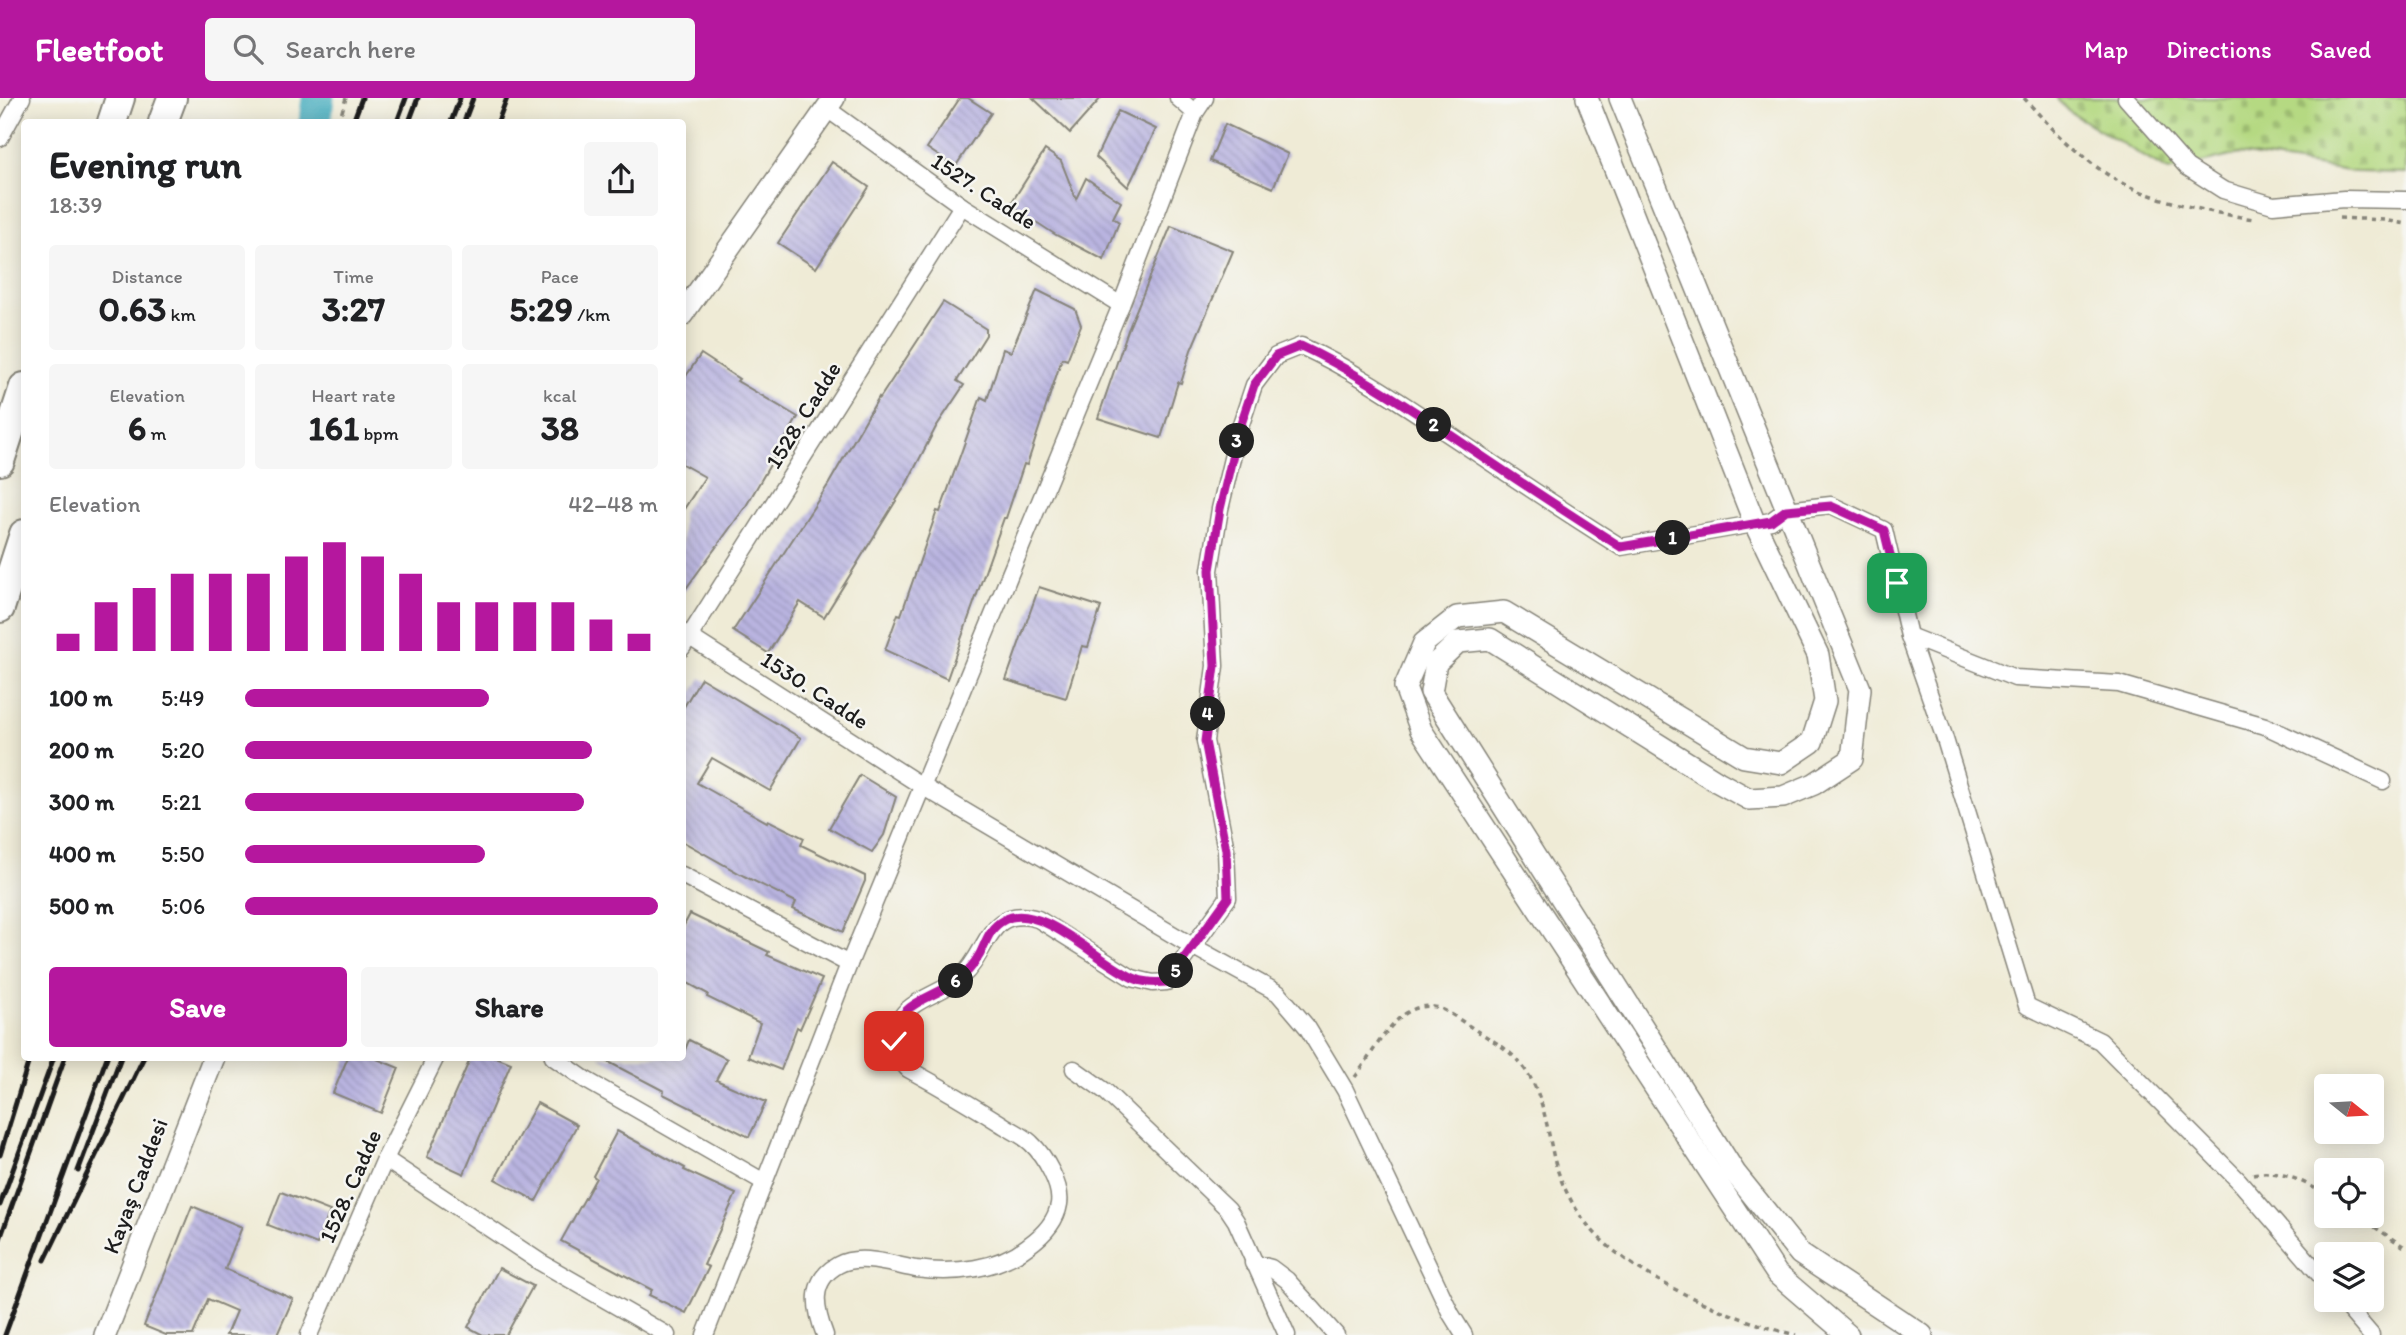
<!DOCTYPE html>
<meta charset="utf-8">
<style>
:root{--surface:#fff;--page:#f6f6f6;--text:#202124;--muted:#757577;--accent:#b5179e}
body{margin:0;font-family:Itim,sans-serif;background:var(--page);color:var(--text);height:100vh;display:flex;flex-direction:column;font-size:26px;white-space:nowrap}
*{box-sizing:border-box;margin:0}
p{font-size:23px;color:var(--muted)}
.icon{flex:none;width:38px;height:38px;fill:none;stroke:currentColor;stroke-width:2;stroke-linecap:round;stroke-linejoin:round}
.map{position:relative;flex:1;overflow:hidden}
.details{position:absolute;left:21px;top:21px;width:665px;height:942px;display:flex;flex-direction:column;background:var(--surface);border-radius:7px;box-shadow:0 4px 18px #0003}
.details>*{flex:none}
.needle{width:46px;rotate:108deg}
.tools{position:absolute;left:2314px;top:976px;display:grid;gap:14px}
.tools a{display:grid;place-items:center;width:70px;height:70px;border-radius:7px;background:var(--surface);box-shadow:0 4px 18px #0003;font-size:35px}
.pin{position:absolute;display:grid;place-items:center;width:60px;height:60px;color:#fff;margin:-30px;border-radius:14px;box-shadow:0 4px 10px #0006}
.km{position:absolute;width:35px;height:35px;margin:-18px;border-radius:50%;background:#222;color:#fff;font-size:19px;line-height:35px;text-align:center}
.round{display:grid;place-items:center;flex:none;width:74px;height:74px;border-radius:7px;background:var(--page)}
.headline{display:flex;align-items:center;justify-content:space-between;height:119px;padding:0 28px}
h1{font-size:38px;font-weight:700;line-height:52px}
.figures{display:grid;grid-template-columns:repeat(3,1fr);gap:10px;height:119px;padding:7px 28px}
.figures div{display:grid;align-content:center;border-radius:7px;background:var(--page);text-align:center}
.figures b{font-size:35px;font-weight:700}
.figures small{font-size:19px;font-weight:400}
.figures p{font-size:19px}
.chart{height:196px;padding:14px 28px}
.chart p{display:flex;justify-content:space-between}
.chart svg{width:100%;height:126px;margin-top:7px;stroke:var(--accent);stroke-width:6}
.button{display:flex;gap:14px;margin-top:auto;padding:14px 28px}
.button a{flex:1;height:80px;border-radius:7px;background:var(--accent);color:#fff;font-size:28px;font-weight:700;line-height:80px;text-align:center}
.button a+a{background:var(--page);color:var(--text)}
ul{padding:0 28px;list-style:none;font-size:23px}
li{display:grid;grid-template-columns:112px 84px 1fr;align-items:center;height:52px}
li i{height:18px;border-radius:9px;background:var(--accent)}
header{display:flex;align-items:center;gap:42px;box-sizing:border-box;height:98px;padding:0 35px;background:var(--accent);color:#fff}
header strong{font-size:33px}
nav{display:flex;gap:38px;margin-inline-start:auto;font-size:24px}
.search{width:490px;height:63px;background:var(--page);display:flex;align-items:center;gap:18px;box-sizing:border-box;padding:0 24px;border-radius:7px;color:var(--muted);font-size:26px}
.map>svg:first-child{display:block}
</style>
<header>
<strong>Fleetfoot</strong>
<div class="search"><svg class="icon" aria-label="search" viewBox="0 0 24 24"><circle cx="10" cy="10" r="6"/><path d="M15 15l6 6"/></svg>Search here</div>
<nav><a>Map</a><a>Directions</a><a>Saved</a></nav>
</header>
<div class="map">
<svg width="2406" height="1237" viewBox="0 0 2406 1237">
<defs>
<pattern id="cemetery-stones" width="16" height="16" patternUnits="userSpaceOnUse" patternTransform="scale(1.75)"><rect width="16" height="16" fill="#b5d982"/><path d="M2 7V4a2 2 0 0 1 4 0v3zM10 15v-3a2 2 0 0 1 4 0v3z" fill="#9bba70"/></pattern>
<pattern id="building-back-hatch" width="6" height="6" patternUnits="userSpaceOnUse" patternTransform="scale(1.75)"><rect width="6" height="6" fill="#b9b4e0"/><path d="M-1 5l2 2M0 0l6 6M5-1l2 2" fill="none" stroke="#9e9ac0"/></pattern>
</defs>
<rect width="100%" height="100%" fill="#f6f6f2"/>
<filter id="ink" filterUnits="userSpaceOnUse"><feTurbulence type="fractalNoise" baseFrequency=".0143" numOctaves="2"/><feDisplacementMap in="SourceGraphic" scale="14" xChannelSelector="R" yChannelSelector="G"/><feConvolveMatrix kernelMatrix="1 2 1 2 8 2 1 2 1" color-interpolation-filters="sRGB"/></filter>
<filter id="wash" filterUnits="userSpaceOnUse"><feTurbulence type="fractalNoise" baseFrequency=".00686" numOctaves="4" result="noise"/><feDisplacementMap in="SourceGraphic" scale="28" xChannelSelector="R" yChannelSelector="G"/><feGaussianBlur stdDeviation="1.57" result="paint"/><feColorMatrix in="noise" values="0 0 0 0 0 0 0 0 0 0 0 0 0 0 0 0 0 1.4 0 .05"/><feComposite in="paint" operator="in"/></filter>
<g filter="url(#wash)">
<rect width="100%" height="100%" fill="#efebd6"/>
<path fill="url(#cemetery-stones)" stroke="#687a4f" stroke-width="2" d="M2056,0h350v75l-51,-1 -116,-18 -71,17 -100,-60z"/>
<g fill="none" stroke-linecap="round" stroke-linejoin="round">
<path stroke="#3ca9bb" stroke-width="33" d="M315,24l3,-24"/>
</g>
<g id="blocks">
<g fill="url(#building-back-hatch)">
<path d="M960,0h8l23,15 -36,54 -28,-19z"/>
<path d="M1033,0h68l-31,35z"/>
<path d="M1118,13l38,18 -28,58 -32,-30z"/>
<path d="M1225,26l63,30 -15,34 -63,-27z"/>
<path d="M1045,52l16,11 15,38 10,-21 35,24 -8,16 6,4 -15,38 -48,-25 -46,-30z"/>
<path d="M832,64l37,25 -53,81 -38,-25z"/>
<path d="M1171,128l62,25 -42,99 -10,33 -3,-1 -17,56 -63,-20 30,-88z"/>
<path d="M1037,192l38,19 6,16 -14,35 -5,-2 -35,107 -3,-1 -18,54h-2l-57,161 -62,-29 13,-36 3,1 36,-104 3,1 41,-115 6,3 16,-51 8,3z"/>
<path d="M943,204l43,27v6l-29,46 7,4 -28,42 -29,56 -83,134 -24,-15 -32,51 -35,-22 95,-146 51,-88 1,1z"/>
<path d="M701,256l38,25 -2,2 61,36 -52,89 -64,88v-82l23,-35 -23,-13v-82z"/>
<path d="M1039,489l62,20 -13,40 -6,-1 -16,52 -60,-18z"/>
<path d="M701,580l100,60 -31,53 -58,-33 -15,25 70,39 1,-2 36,18 -3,7 64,31v5l-22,51 -50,-23 3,-7 -52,-26 -62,-35v-131z"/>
<path d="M860,677l36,22 -12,38 -12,17 -43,-24z"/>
<path d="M690,816l79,38 -2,3 55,24 -22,50 -3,-2 -16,43 -33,-13 12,-34 -53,-26 1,-3 -26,-14v-51z"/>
<path d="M689,942l38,19 -11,21 50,22 -17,35 -86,-43 1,-3 -65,-34h83z"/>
<path d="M348,959h24l27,11 -18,45 -48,-20z"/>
<path d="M471,959h25l15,6 -47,111 -37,-17z"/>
<path d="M537,1005l40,22 -41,76 -41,-22z"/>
<path d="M617,1033l68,37 -1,2 52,24 -32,71 5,2 -23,46 -37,-18 3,-5 -91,-49 35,-63 -3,-2z"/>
<path d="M281,1094l49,19 -13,33 -49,-19z"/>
<path d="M192,1108l50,21 -17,42 68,30 -16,36h-51l10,-24 -28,-12 -15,36h-27l-22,-9z"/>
<path d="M499,1170l34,18 -27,49h-23l-15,-8z"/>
</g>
</g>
</g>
<g filter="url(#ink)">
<use href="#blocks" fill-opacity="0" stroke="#868479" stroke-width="2"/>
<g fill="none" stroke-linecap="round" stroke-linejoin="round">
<defs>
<g id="street">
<path d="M1178,0l17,15"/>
<path d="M2126,0l61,69 36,23 50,15 71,-6 62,1"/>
<path d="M826,10l136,98 159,99"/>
<path d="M0,40l22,-40"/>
<path d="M682,534l240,154 272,161 84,46 29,34 38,63 106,224 13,21"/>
<path d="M1909,538l106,42 104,6 146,42 118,55"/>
<path d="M682,550l280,-442"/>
<path d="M682,777l167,89"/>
<path d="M553,959l33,23 178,102"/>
<path d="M1074,971l31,22 123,118 8,12 51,114"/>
<path d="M385,1061l155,103 127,73"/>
<path d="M1253,1165l18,5 16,12 49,55"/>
<path d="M2341,1202l30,35"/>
<path d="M309,1237l76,-176 51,-102"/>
<path d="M705,1237l144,-371 272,-659 74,-192 10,-15"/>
<path d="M825,1237c-10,-26 -16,-54 13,-70 22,-12 55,0 78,4 38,5 81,1 112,-23 14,-10 28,-23 31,-42 3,-18 -14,-48 -28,-61 -8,-8 -21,-13 -31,-20 -30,-19 -61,-37 -92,-54 -9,-10 -15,-20 -13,-34 3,-35 44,-38 66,-58 28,-24 26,-73 77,-58l94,59 21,5 14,-1 61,-84 -2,-48 -21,-109 10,-75 -5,-96 10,-61 18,-76 16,-48 22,-29 25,-10c55,25 105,60 155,93 55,37 109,73 165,108l150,-26 15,-11 45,-5 53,25 25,106 35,100 83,270 73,35 139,140 87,101"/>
</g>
<g id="secondary">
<path d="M1587,0l168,426 63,131 7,46 -13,41 -31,21 -37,-6 -240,-145 -47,5 -33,26 -19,44 16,43 356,544 71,61"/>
<path d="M1620,0l240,591 -8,70 -38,25 -31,13 -34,2 -31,-17 -228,-143 -32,3 -22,21 -5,29 304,481 65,81 122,81"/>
<path d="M682,217l152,-217"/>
<path d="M105,1237l109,-278"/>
</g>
<g id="highway">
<path d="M112,24l8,-24"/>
<path d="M163,24l9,-24"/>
<path d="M0,363l24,-74"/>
<path d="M0,510l24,-74"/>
</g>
</defs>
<use href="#street" stroke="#868479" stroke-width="19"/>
<use href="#secondary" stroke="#868479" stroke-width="24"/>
<use href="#highway" stroke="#868479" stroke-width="32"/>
<g stroke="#868479" stroke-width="3.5" stroke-dasharray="5 5" stroke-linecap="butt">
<path d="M2024,0c26,29 55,59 89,80 36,22 99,35 141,41"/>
<path d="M339,24l7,-24"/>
<path d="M2339,120l45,2 22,4"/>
<path d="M1355,979c20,-25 43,-81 84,-69 11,4 22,13 32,19 13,9 28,16 39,26 31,27 35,64 43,101 6,27 20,54 38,75 41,48 144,92 205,106"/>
<path d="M2253,1076c26,-5 51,7 73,21"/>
<path d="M2358,1118l48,32"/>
</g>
<use href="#street" stroke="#fff" stroke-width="16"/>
<use href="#secondary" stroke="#fff" stroke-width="21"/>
<use href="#highway" stroke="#fff" stroke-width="28"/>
<g stroke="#1c1c1c" stroke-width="5">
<path d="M353,24l9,-24"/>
<path d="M397,24l9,-24"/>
<path d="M409,24l9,-24"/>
<path d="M451,24l9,-24"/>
<path d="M464,24l9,-24"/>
<path d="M498,24l9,-24"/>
<path d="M0,1057l30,-98"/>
<path d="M78,1073l43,-114"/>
<path d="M0,1107l54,-148"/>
<path d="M0,1141l65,-182"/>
<path d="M45,1162l99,-203"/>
<path d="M5,1237l102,-278"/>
</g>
</g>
</g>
<g fill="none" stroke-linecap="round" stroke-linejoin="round" filter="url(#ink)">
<defs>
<path id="route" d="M894,943c2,-40 35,-40 61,-59 10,-7 19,-17 25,-28 7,-14 9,-26 24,-34 37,-20 97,46 132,59 10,4 20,4 31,3l61,-84 -2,-48 -21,-109 10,-75 -5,-96 10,-61 18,-76 16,-48 22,-29 25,-10c53,25 102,58 151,90 56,38 112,75 169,111l150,-26 15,-11 45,-4 53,24 13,53"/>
</defs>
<use href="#route" stroke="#fff" stroke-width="14"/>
<use href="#route" stroke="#b5179e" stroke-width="9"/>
</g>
<g text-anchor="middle" stroke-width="5" stroke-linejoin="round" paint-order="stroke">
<g font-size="23" fill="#1c1c1c" stroke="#f6f6f2">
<text transform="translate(984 93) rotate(33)" y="8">1527. Cadde</text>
<text transform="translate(803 317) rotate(-58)" y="8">1528. Cadde</text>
<text transform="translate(815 592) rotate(33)" y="8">1530. Cadde</text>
<text transform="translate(135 1088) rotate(-69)" y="8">Kayaş Caddesi</text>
<text transform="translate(350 1088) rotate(-66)" y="8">1528. Cadde</text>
</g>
</g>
</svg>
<div class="tools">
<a><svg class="needle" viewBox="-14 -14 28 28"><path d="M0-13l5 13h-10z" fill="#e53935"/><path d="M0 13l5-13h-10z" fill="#757577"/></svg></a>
<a><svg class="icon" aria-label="locate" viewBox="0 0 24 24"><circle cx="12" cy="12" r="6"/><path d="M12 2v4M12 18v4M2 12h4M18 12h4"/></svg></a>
<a><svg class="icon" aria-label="layers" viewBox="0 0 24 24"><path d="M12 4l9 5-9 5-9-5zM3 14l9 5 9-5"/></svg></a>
</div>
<div class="pin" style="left:1897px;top:485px;background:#1e9e55"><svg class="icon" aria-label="arrive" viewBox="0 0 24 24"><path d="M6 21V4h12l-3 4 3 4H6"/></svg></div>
<div class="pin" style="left:894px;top:943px;background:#d93025"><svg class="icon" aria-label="check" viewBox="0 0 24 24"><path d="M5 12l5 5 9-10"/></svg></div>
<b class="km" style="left:1673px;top:440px">1</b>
<b class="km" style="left:1434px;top:327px">2</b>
<b class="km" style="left:1237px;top:343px">3</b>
<b class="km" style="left:1208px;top:616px">4</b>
<b class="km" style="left:1176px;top:873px">5</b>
<b class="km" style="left:956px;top:883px">6</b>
<section class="details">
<div class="headline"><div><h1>Evening run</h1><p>18:39</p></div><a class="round"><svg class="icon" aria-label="share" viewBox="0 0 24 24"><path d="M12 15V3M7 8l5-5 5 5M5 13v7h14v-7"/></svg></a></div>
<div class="figures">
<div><p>Distance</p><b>0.63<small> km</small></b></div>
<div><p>Time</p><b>3:27</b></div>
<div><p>Pace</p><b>5:29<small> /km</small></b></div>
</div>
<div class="figures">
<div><p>Elevation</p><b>6<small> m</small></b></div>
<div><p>Heart rate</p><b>161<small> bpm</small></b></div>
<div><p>kcal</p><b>38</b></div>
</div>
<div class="chart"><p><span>Elevation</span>42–48 m</p>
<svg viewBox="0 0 160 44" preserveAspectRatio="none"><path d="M5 44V38M15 44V27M25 44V22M35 44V17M45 44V17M55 44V17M65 44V11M75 44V6M85 44V11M95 44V17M105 44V27M115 44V27M125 44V27M135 44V27M145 44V33M155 44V38"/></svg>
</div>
<ul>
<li><b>100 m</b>5:49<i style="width:59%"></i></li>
<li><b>200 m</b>5:20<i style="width:84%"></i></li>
<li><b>300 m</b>5:21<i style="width:82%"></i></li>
<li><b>400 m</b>5:50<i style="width:58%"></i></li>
<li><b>500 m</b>5:06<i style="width:100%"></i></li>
</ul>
<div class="button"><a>Save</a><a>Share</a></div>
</section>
</div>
